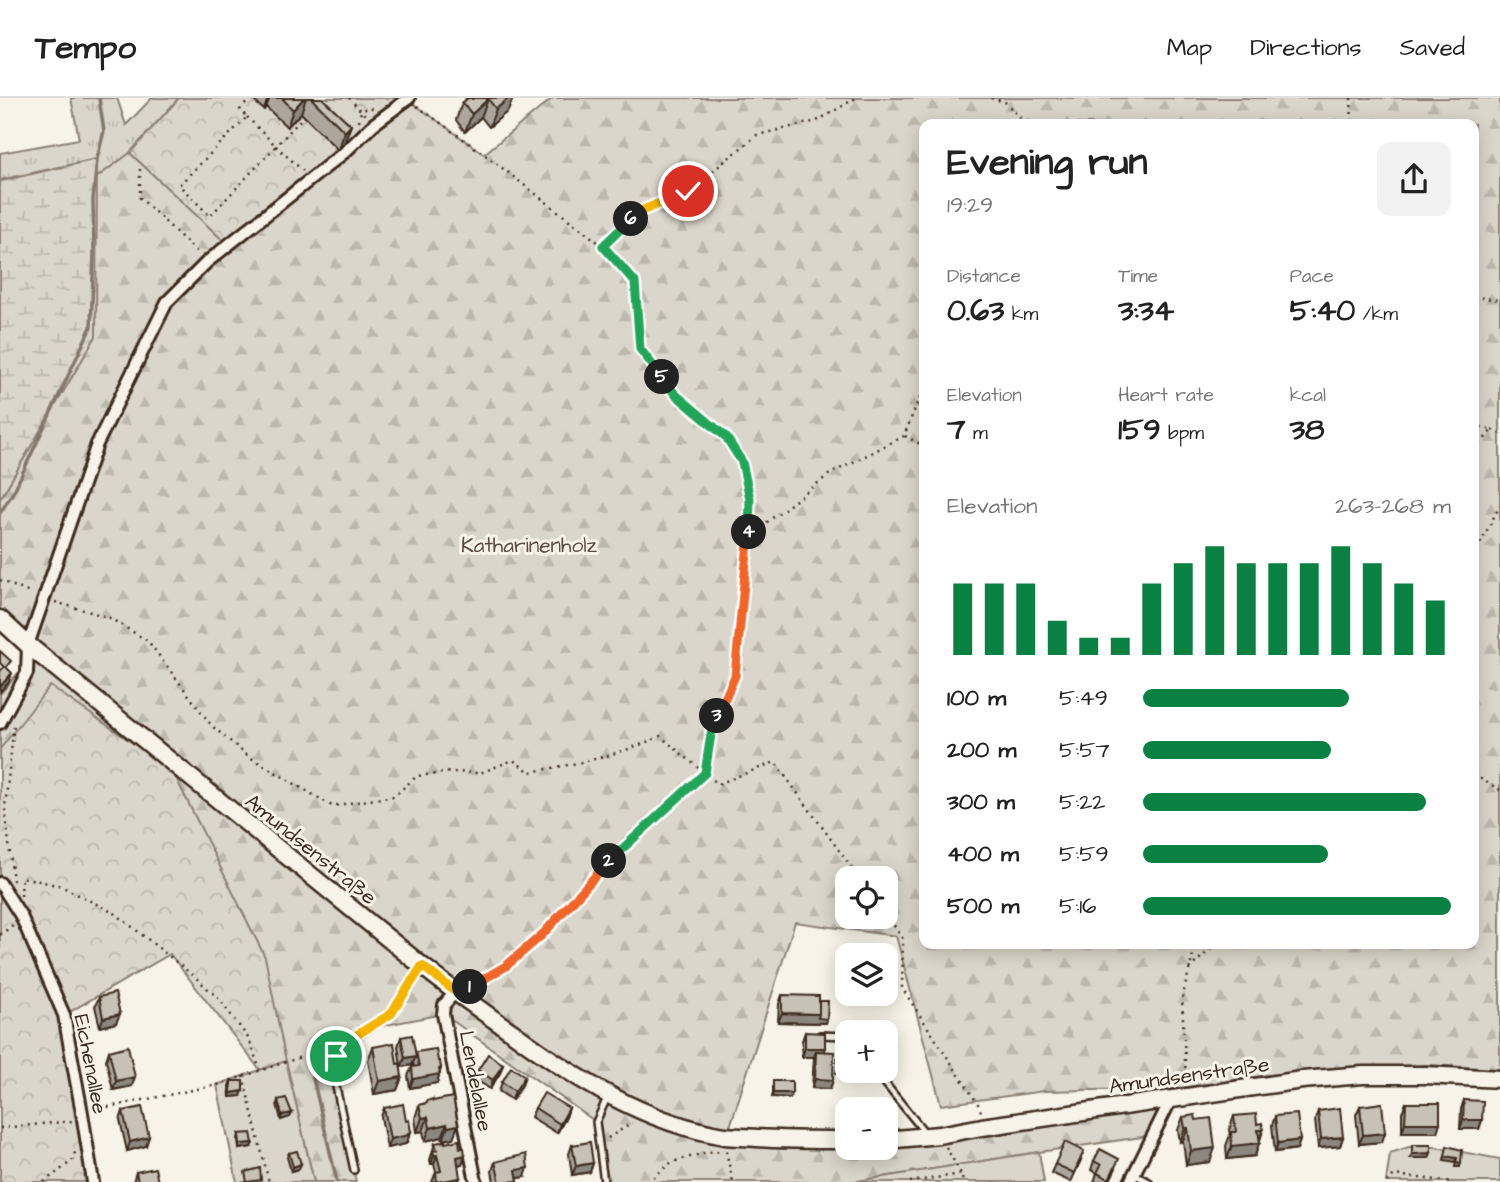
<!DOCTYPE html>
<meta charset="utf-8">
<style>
:root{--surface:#fff;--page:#f2f2f2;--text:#222;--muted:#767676;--line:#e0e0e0;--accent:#0b8043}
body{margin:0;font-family:"Architects Daughter",sans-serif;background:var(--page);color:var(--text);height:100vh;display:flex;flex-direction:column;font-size:26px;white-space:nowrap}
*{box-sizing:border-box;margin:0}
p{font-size:23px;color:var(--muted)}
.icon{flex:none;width:38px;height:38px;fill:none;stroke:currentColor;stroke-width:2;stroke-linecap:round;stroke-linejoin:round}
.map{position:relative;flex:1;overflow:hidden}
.side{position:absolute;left:919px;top:21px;width:560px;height:830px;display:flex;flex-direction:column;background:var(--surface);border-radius:14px;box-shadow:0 4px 18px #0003}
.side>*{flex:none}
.tools{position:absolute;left:835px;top:768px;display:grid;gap:14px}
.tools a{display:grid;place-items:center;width:63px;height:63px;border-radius:14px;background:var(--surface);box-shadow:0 4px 18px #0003;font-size:35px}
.pin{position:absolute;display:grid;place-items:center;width:60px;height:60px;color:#fff;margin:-30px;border:4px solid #fff;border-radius:50%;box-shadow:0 2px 7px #0007}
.km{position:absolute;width:35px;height:35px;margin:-18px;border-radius:50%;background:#222;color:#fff;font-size:19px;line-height:35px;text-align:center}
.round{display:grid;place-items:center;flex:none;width:74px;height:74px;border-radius:14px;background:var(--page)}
.headline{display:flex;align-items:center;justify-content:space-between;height:119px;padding:0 28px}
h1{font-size:38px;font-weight:800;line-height:52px}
.figures{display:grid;grid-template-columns:repeat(3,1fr);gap:10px;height:119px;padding:7px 28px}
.figures div{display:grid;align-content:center}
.figures b{font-size:30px;font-weight:800}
.figures small{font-size:19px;font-weight:400}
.figures p{font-size:19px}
.chart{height:196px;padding:14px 28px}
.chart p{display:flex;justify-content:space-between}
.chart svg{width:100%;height:126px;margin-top:7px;stroke:var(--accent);stroke-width:6}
ul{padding:0 28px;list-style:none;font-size:23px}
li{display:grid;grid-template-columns:112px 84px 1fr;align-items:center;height:52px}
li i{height:18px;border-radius:9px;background:var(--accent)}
header{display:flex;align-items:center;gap:42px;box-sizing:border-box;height:98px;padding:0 35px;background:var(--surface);border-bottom:2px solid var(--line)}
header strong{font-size:33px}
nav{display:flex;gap:38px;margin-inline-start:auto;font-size:24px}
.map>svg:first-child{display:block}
</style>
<header>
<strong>Tempo</strong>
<nav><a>Map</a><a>Directions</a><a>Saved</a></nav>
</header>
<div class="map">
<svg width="1500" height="1084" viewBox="0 0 1500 1084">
<defs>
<pattern id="grass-tufts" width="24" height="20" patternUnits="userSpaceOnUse" patternTransform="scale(1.75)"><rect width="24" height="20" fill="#dbd6cb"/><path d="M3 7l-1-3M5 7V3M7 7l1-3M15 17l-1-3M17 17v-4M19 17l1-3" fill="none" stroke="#bdb8ae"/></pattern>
<pattern id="forest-firs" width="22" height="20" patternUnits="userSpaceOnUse" patternTransform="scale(1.75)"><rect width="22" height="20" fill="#dbd6cb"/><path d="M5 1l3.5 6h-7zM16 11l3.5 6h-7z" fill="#bdb8ae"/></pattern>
<pattern id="wetland-marsh" width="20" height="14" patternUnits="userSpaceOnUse" patternTransform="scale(1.75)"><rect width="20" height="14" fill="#dbd6cb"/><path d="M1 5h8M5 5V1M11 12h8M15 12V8" fill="none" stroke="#bdb8ae"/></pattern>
<pattern id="park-crowns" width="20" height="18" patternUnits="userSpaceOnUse" patternTransform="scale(1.75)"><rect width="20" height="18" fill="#dbd6cb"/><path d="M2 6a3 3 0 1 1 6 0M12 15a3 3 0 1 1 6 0" fill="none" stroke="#bdb8ae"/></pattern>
</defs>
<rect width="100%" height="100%" fill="#f7f3e8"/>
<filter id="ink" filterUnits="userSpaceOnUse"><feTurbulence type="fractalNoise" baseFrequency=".0143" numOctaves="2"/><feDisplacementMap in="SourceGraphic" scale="14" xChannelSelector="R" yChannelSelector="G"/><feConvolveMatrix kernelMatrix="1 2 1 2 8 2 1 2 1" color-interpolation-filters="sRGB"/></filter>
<g filter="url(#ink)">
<path fill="url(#grass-tufts)" stroke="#8b8074" stroke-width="2" d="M71,0h46l9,27 26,-27h27l-49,55 -34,25v-19l-96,21v-27l79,-14z"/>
<path fill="url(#forest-firs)" stroke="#8b8074" stroke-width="2" fill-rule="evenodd" d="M553,0h947v971l-71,-4 -72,4 -173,19 -140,3 -103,14 -45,-169 -101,-14 -68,214 120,4v8h39v-8l285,-41 -9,35 -123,18 -187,30h-248l-8,-60 -153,-108 -62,12 -45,30 -1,26 21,100h-42l-28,-121 -7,-7 -19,2 -90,-102 -106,61 -64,-132v-189l18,-21 3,2 7,-30 -28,-26v-120l96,-163v-158l34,-25 98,92 179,-146 77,55zM924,26h550v819h-550zM847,780h39v39h-39z"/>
<path fill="url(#wetland-marsh)" stroke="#8b8074" stroke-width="2" d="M97,61l-1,177 -96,163v-316l1,-2z"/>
<g fill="url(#park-crowns)" stroke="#8b8074" stroke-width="2">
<path d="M179,0h230l-181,147 -98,-92z"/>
<path d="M50,588l122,84 93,187 21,104 -26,9 -90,-116 -106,61 29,167h-93v-433z"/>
</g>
<g fill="#dbd6cb" stroke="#8b8074" stroke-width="2">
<path d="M286,963l28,121h-77l-20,-97z"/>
<path d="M1409,1049h26l65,12v23h-114l4,-29z"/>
<path d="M1039,1054l5,30h-192z"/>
</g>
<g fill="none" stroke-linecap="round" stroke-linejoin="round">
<g stroke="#84786c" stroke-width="3.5">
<path d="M0,415l14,-22 77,-164 3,-74 -1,-53 4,-41 7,-28 -5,-33"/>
<path d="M309,963l28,121"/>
</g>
<defs>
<g id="lane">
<path d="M820,937l26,1 1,2"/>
<path d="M875,973l51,63"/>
<path d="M354,1072l-19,-88 1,-26 14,-17 41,-25 30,-47"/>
<path d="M1134,1076l15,8"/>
<path d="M604,1084l-8,-60 11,-24"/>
</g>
<g id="street">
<path d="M0,625l27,-50 1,-28 69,-201 70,-142 40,-40 139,-111 28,-27 35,-26"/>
<path d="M0,785l21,33 43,99 18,98 11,69"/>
<path d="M455,894l-11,13 -1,9 33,168"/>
<path d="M1130,1084l41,-83"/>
</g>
<g id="secondary">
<path d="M0,521l28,26 394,321c29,23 59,45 90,66 64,47 133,91 213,104 10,1 21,1 32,2 30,2 60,2 90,2"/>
<path d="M886,1042l53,-5 43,-8 320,-47 61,-5h62l75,4"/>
</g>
</defs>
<use href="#lane" stroke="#3b2a1e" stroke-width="10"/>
<use href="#street" stroke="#3b2a1e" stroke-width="16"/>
<use href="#secondary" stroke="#3b2a1e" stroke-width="21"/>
<g stroke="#3b2a1e" stroke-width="2.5" stroke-dasharray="2 5" stroke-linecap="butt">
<path d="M349,0l17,18"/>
<path d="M991,0l14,4 21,22"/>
<path d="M1351,0l1,26"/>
<path d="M417,8l67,48 119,92 32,36 5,67 35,45 51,43 16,25 8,37 -1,37 -14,140 -23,52 -7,45 -99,91 -63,70 -37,32 -35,21"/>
<path d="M247,19l29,29 -66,70 -31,-31 68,-68 -7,-7 11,-12"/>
<path d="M359,23l2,-10 9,-4 6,3"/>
<path d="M140,71v29l60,57"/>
<path d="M303,73l-27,-25 28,-30"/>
<path d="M604,147l35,-33 49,-21 69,-56 60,-14 39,-23"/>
<path d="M1474,199l26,3"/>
<path d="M1474,327l18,5 -10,12h-8"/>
<path d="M1492,332l8,3"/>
<path d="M905,338l19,10"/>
<path d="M750,437l80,-61 74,-38 20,-50"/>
<path d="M1474,458l26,-51"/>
<path d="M0,482l32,14"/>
<path d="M55,504l53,15 40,24 64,85 36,30 84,50 62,-10 23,-20 34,-4 29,1 33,-13 17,12c45,-8 89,-16 130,-36l58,48 57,-22 84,116"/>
<path d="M1474,677l26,15"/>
<path d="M13,783l-8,-74 9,-83"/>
<path d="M21,798l1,-19 39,9 55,28 79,63 24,22 30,40 11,31"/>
<path d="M886,816l17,25 -1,49 78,119 1,6"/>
<path d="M0,837l14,-11"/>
<path d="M1189,871l28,-26"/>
<path d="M243,978l26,106"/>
<path d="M1186,984l-4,-83 14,-56"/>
<path d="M94,1012l123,-25 108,-36 5,3"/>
<path d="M0,1030l73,-7"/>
<path d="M608,1040l24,-15"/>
<path d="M946,1049l15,27 2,8"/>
<path d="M726,1053l7,31"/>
<path d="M44,1084l28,-21 4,-11"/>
<path d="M648,1084l24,-20 36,-10 14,-1"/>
<path d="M910,1084l51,-8"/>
<path d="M1387,1084l7,-7 59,7"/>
</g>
<use href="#lane" stroke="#f7f3e8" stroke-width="5"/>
<use href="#street" stroke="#f7f3e8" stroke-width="10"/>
<use href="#secondary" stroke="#f7f3e8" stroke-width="16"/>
</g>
<g fill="#aca69d" stroke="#3b2a1e" stroke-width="2">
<path d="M254,0h68l29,27 -7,18 -6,7 -37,-37 -14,14 -21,-20 -2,3 -11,-10z"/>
<path d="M466,0h47l-5,13 -19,16 -8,-10 -16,15 -9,-12 6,-17 5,-4z"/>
<path d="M782,897l37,6 8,18 -1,4 -48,-1 1,-18z"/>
<path d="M99,899l17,26 -16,4 -5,-21z"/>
<path d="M805,934l20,16 -1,3 9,29 -3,9 -18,-1 2,-31h-12v-16z"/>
<path d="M401,939l14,18 1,-3 22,9 3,7 -4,15 -27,5 -2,-12 4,-9h2l-1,-5 -1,3 -11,2 -3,-21z"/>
<path d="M373,949l24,17 5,13 -5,13 -23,4 -6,-34z"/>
<path d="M109,953l23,35 -19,4 -7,-30z"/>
<path d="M503,966l-3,9 -10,16 -15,-10 3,-9z"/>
<path d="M231,983l10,15 -11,1 -1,-11z"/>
<path d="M502,984l20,3 -10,15 -13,-9z"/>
<path d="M278,1002l14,13 -2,4 -9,3 -4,-16z"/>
<path d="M1464,1002l18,20 -3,9h-19l1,-20z"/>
<path d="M427,1003h6l25,24 -5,13 -10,2 -1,-3 -17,4 -2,-10 -6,1 -2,-14 4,-13 7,-2z"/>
<path d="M1406,1005l31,29h-35v-20z"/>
<path d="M1360,1008l22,36 -23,2 -3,-29z"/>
<path d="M384,1010l24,33h-1l-1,3 -19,4 -6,-31z"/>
<path d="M535,1010h34l-3,9 -9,16 -26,-16z"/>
<path d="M123,1013l23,35 -19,5 -7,-31z"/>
<path d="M1318,1013l25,26 -3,9 -22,2 -3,-28z"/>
<path d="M1234,1018l23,8 6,6 -8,26 -28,3 -1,-13 4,-11 -1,-5z"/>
<path d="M1275,1018l25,24 -3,9 -22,3 -3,-27z"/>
<path d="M1183,1019l13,3 14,42 -24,3 -3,-24 -3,1 -2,-12z"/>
<path d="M239,1036l12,13 -12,2 -1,-10z"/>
<path d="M435,1045h10l17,21 -4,1v17h-26l4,-10 -2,-8h-3l-1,-4z"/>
<path d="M572,1047l21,18 -3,9 -18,3 -3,-21z"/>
<path d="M289,1055l10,16 -8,2 -4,-14z"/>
<path d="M1081,1062l-10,22 -20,-9 4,-9z"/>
<path d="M1094,1063l22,7 -7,14h-15l3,-9 -6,-3z"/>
<path d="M495,1064l30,15 -8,1 1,4h-24l-2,-11z"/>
<path d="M136,1074l22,10h-25z"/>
</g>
<g fill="#8c877f" stroke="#3b2a1e" stroke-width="2">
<path d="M268,0h2l-4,9 -2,3z"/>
<path d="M304,0h2l-5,15 -14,14 6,-17z"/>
<path d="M509,0h4l-5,13 -19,16 7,-18z"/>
<path d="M488,1l-7,18 -16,15 7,-18z"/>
<path d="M351,27l-7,18 -6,7 7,-18z"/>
<path d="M12,575l-3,9 -9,10v-5z"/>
<path d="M782,915l37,1 8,5 -1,4 -48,-1z"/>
<path d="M120,916l-4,9 -16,4 3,-9z"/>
<path d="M805,950h20l-3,9 -6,-6 -2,6h-12z"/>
<path d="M416,958l-4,9 -11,2 4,-9z"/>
<path d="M503,966l-3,9 -10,16 3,-9z"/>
<path d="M441,970l-4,15 -27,5 3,-9z"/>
<path d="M837,970h10v3h3l-1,2h-13z"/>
<path d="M525,978l-3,9 -10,15 3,-9z"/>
<path d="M135,979l-3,9 -19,4 3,-9z"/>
<path d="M402,979l-5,13 -23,4 5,-13z"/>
<path d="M815,981l18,1 -3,9 -18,-1z"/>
<path d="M243,993l-2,5 -11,1 1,-4z"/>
<path d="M773,995h19l-2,5 -18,-1z"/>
<path d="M569,1010l-3,9 -9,16 3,-9z"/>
<path d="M292,1015l-2,4 -9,3 1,-5z"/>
<path d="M428,1019l-5,14 -6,1 5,-14z"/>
<path d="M1463,1022h19l-3,9h-19z"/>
<path d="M1405,1025h35l-3,9h-35z"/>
<path d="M447,1026l-5,13 -17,4 5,-13z"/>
<path d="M458,1027l-5,13 -10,2 5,-13z"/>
<path d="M1185,1030h3l-5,13 -3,1z"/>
<path d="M1258,1032h5l-8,26 -28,3 5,-13z"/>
<path d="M411,1034l-5,12 -19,4 3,-9z"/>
<path d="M1385,1035l-3,9 -23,2 4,-9z"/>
<path d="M149,1039l-3,9 -19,5 3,-9z"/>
<path d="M1343,1039l-3,9 -22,2 3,-9z"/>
<path d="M1300,1042l-3,9 -22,3 3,-9z"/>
<path d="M253,1045l-2,4 -12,2 1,-5z"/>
<path d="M1215,1050l-5,14 -24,3 5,-14z"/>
<path d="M1431,1055l-2,5h-19l2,-4z"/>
<path d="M434,1057h3l-3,9h-3z"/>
<path d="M465,1057l-3,9 -9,2 4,-9z"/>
<path d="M1445,1058l12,2 -2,4 -11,-2z"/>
<path d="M1456,1064l5,1 -1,4h-5z"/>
<path d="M593,1065l-3,9 -18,3 4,-9z"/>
<path d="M301,1066l-2,5 -8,2 2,-4z"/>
<path d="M528,1070l-3,9 -12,2 3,-9z"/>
<path d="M460,1080l-2,4h-17z"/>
</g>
<g fill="#c8c1b6" stroke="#3b2a1e" stroke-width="2">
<path d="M282,0h22l-11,12z"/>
<path d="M311,0h11l29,27 -6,7z"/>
<path d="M468,0h3l1,1 2,-1h35l-13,11 -8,-10 -16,15 -10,-11z"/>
<path d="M0,553l11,10 -5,6 6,6 -12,14v-16l4,-4 -4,-4z"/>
<path d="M115,895l5,21 -17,4 -4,-21z"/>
<path d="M782,897l37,1v18l-37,-1z"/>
<path d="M819,903h9l-1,18 -9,-1 1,-4z"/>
<path d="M805,934l20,1v15h-20z"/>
<path d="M412,937l4,21 -11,2 -4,-21z"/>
<path d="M394,945l3,21 3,-1 2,14 -23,4 -6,-34z"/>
<path d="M128,948l7,31 -19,4 -7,-30z"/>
<path d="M436,951l2,12h2l1,7 -2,1 1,5 -27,5 -1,-12 7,-1 -3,-14z"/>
<path d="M816,953l18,1 -1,28 -18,-1z"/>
<path d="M488,956l15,10 -10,16 -15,-10z"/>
<rect x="837" y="960" width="10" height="10"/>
<path d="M511,969l14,9 -10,15 -13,-9z"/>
<path d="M231,983h12v10l-12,2z"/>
<rect x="773" y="983" width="19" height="12"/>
<path d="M544,995l25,15 -9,16 -25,-16z"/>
<path d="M453,999l5,28 -10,2 -1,-3 -17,4 -2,-11 -6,1 -3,-13 8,-2v-2l6,-2v2z"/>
<path d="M286,1000l6,15 -10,2 -4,-15z"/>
<path d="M1464,1002l19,1 -1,19h-19z"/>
<path d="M1382,1005l3,30 -22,2 -3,-29z"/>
<path d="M1406,1005h34v20h-35z"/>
<path d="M403,1006l3,17 3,-1 2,12 -3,1 1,2 -19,4 -6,-31z"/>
<path d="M142,1009l7,30 -19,5 -7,-31z"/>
<path d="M1340,1010l3,29 -22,2 -3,-28z"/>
<path d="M1256,1016l1,10 5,-1 1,7h-5l2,13 -28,3 -1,-14h5l-2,-16z"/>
<path d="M1297,1016l3,26 -22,3 -3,-27z"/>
<path d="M1195,1017l1,5 15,-2 4,30 -24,3 -3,-23h-3l-2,-11z"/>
<path d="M251,1035l2,10 -13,1 -1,-10z"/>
<path d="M459,1042l1,8h4l1,7 -8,2 3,21 -23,4 -1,-10 5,-1 -4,-16h-3l-1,-4 4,-1 -2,-7 10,-2v2z"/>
<path d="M590,1044l3,21 -17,3 -4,-21z"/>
<path d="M1065,1044l19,9 -10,22 -19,-9z"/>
<path d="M1412,1047h19v8l-19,1z"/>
<path d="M1447,1048l15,4 -1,13 -5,-1 1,-4 -12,-2z"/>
<path d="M1100,1051l19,10 -10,20 -12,-6 4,-8 -7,-4z"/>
<path d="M297,1053l4,13 -8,3 -4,-14z"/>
<path d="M526,1056l2,14 -12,2 2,11 -18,1 -5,-20z"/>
<path d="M155,1070l3,14h-20l-2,-10z"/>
<path d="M260,1070l1,12 -14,2 -2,-10z"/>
</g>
</g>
<g fill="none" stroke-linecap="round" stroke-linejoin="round" filter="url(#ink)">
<defs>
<path id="split-1" d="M336,958l14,-17 41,-25 31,-48 39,30 9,-9"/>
<path id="split-2" d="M470,889l36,-21 37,-32 66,-73"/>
<path id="split-3" d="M609,763l96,-88 7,-45 5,-12"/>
<path id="split-4" d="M717,618l18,-40 14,-144"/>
<path id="split-5" d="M662,279l13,17 51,43 16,25 8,37 -1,33"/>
<path id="split-6" d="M631,121l-28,27 32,36 5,67 22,28"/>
<path id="split-7" d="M631,121l8,-7 49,-21"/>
</defs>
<use href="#split-1" stroke="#fff" stroke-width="14"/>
<use href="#split-2" stroke="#fff" stroke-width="14"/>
<use href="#split-3" stroke="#fff" stroke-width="14"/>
<use href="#split-4" stroke="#fff" stroke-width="14"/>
<use href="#split-5" stroke="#fff" stroke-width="14"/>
<use href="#split-6" stroke="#fff" stroke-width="14"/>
<use href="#split-7" stroke="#fff" stroke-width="14"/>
<use href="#split-1" stroke="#f5b400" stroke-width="9"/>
<use href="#split-2" stroke="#f0652b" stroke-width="9"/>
<use href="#split-3" stroke="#22a559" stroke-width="9"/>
<use href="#split-4" stroke="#f0652b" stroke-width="9"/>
<use href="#split-5" stroke="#22a559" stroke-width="9"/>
<use href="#split-6" stroke="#22a559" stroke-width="9"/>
<use href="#split-7" stroke="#f5b400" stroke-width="9"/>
</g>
<g text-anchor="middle" stroke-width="6" stroke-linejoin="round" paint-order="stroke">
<g font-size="21" fill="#5b4c41" stroke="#f7f3e8">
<text x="529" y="454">Katharinenholz</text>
</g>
<g font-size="21" fill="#3b2a1e" stroke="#f7f3e8">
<text transform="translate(311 751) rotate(39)" y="7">Amundsenstraße</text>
<text transform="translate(91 966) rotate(79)" y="7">Eichenallee</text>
<text transform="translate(1189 977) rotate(-8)" y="7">Amundsenstraße</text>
<text transform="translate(476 983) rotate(79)" y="7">Lendelallee</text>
</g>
</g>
</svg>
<div class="tools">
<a><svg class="icon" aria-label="locate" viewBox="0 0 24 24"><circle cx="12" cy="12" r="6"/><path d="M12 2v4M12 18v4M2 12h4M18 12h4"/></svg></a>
<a><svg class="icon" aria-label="layers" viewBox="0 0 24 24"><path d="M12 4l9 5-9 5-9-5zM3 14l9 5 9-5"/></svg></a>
<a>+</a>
<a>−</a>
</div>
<div class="pin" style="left:336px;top:958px;background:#1e9e55"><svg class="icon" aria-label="arrive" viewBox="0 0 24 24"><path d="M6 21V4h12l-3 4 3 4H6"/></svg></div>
<div class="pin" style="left:688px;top:93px;background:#d93025"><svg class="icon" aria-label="check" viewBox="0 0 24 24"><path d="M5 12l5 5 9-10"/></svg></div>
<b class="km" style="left:470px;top:889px">1</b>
<b class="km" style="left:609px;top:763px">2</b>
<b class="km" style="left:717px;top:618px">3</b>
<b class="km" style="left:749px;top:434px">4</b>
<b class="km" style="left:662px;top:279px">5</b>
<b class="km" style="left:631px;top:121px">6</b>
<section class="side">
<div class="headline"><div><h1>Evening run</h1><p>19:29</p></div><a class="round"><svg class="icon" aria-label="share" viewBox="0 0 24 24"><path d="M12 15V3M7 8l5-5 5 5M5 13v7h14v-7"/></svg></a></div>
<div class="figures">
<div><p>Distance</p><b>0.63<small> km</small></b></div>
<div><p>Time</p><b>3:34</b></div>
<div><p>Pace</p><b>5:40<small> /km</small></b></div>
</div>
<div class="figures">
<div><p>Elevation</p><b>7<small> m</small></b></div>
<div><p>Heart rate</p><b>159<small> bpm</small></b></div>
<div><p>kcal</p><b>38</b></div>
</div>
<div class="chart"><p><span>Elevation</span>263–268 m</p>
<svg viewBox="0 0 160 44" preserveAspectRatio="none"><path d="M5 44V19M15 44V19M25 44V19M35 44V32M45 44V38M55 44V38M65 44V19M75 44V12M85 44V6M95 44V12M105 44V12M115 44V12M125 44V6M135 44V12M145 44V19M155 44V25"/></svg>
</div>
<ul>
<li><b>100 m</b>5:49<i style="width:67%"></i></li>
<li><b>200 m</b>5:57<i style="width:61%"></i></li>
<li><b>300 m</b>5:22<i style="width:92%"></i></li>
<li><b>400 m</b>5:59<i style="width:60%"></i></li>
<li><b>500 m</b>5:16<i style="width:100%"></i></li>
</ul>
</section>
</div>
